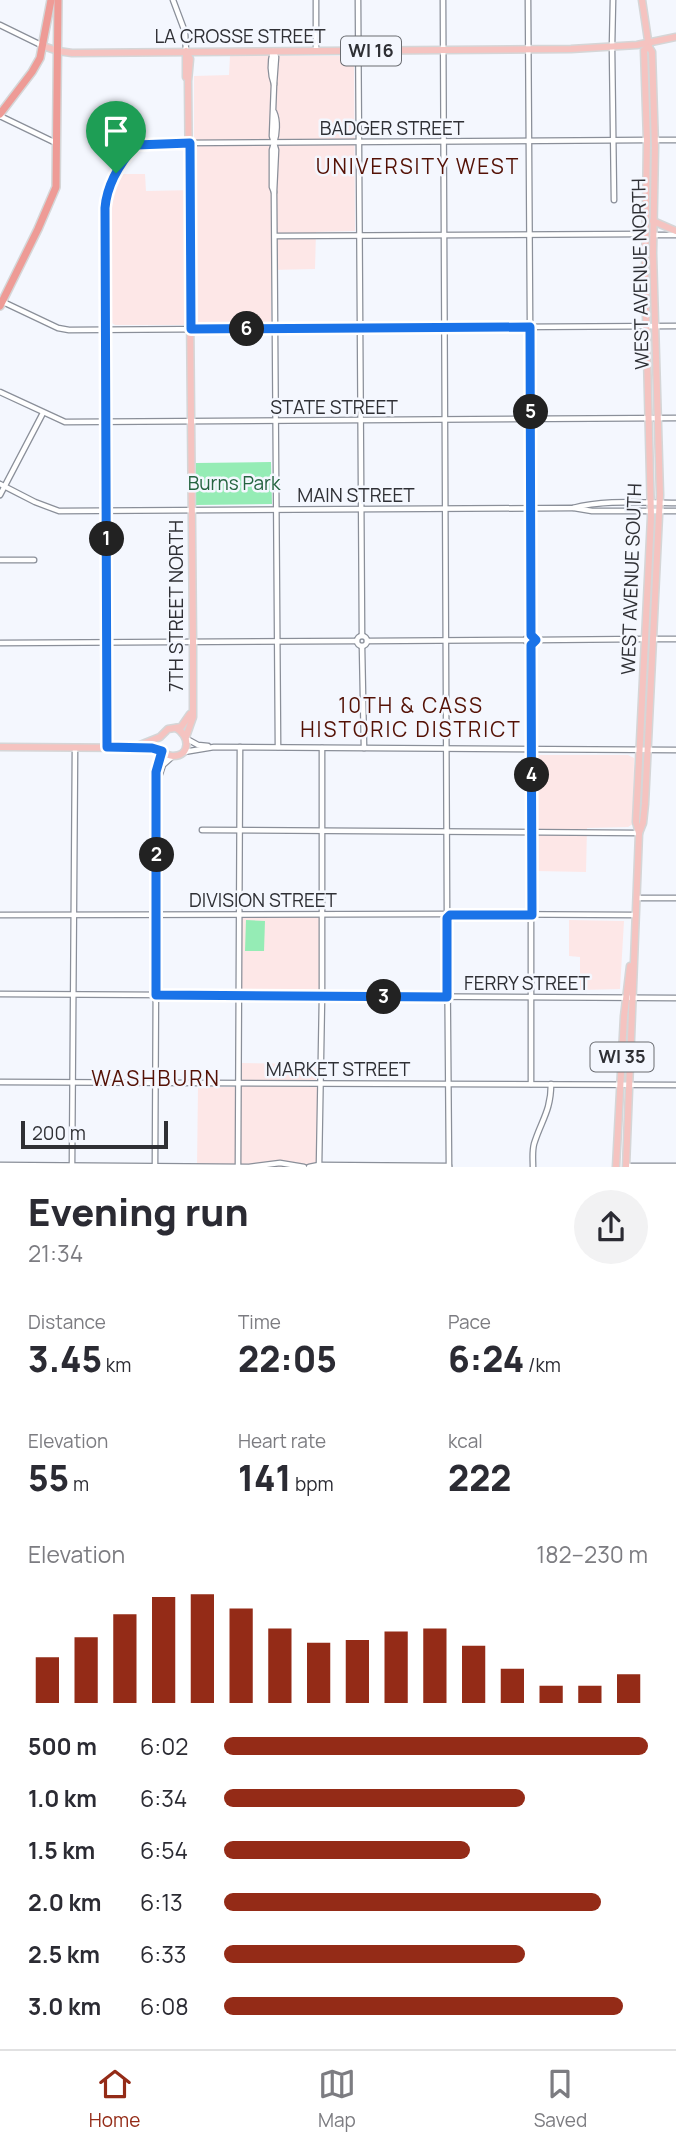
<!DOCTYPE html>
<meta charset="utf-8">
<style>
:root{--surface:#fff;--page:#f2f2f3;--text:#2b2b33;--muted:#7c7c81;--line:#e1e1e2;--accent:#942b17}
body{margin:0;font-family:Manrope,sans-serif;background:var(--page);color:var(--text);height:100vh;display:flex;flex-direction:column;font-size:26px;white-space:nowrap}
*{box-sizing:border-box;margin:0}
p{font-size:23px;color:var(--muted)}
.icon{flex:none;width:38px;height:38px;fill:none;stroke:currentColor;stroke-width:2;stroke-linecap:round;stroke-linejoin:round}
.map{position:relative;height:1167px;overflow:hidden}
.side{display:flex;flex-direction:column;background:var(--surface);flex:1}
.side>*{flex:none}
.scale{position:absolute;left:21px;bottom:18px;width:147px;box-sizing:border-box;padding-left:7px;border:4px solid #2f3035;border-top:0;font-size:19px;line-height:24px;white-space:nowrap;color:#2f3035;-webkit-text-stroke:5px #f4f7fe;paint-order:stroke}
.pin{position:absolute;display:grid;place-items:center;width:60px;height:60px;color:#fff;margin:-72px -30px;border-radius:50% 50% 50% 0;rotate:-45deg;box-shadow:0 0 7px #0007}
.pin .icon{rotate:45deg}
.km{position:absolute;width:35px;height:35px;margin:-18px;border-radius:50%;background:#222;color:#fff;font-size:19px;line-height:35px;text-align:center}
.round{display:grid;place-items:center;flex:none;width:74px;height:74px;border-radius:37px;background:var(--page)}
.overview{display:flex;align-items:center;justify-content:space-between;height:119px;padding:0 28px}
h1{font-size:38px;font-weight:800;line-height:52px}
.metrics{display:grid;grid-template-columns:repeat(3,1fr);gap:10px;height:119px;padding:7px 28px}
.metrics div{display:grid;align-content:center}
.metrics b{font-size:35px;font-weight:800}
.metrics small{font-size:19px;font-weight:400}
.metrics p{font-size:19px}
.chart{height:196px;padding:14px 28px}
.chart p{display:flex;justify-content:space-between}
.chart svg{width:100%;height:126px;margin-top:7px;stroke:var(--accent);stroke-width:6}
ul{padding:0 28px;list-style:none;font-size:23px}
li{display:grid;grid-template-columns:112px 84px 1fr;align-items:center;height:52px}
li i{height:18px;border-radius:9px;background:var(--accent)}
.tabs{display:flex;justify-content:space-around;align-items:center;height:98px;border-top:2px solid var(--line);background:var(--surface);font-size:19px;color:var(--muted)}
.tabs a{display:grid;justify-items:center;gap:4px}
.tabs .on{color:var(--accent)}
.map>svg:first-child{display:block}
</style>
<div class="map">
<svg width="676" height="1167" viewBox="0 0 676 1167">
<rect width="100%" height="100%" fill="#f4f7fe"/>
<g fill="#fde7e7">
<path d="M230,56h120l4,2 1,173 -39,1 -1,37 -44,1v52l-3,3h-153l-3,-2 -3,-97 2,-25 7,-22 3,-5h24l1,17 48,-1v-114l35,-1z"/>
<path d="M537,755h91l6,3 -1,66 -5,3 -41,1 -1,44 -50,-1z"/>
<path d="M239,913l83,1v83l-83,-1z"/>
<path d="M569,920l55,1 -4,68 -40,1v-33l-11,-1z"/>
<path d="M241,1063l75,1v23l3,3 -1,77h-121l1,-80h43z"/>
</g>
<g fill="#95ecb5">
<path d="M271,462l1,42 -76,1v-42z"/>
<path d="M246,920l19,1 -1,30h-19z"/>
</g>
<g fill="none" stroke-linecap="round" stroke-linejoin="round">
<defs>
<g id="minor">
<path d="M173,0l12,32 1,19"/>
<path d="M316,0v51"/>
<path d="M358,0l4,636"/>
<path d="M443,0l4,910"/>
<path d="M528,0l4,635"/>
<path d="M613,0l-1,47 2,153"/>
<path d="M0,25l43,21"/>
<path d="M273,51l3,6 -2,27c-4,-11 -4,-22 -1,-33z"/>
<path d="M274,84l-2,52 2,7c3,-9 4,-22 0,-31"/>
<path d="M0,116l56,27"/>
<path d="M655,140h21"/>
<path d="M274,143l2,7 -2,42 -2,-5v-37z"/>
<path d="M274,192l4,555"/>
<path d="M653,235h23"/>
<path d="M275,236l370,-2"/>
<path d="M1,301l57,27 11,2 607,-4"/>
<path d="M0,392l65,30 611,-4"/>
<path d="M0,484l35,18 24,9 514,-3c32,-9 70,-5 103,-5"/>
<path d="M0,495l43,-82"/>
<path d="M574,508l18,3h84"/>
<path d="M0,560h34"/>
<circle cx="531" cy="640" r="5"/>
<circle cx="362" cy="641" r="5"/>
<path d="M654,639h22"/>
<path d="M536,640l109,-1"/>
<path d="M367,641l159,-1"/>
<path d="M0,643l357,-2"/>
<path d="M531,645v439"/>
<path d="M362,646l2,102"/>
<path d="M187,739l11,6 10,1"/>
<path d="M107,747l-2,-539c2,-17 16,-55 32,-63 8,-4 34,-2 44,-2l466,-3"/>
<path d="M184,752l30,-5 462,3"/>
<path d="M159,777l4,-12 10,-9"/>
<path d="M202,830l437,3"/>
<path d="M637,898h39"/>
<path d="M450,914l185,1"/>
<path d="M0,915l443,-1"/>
<path d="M447,918l2,249"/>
<path d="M0,994l676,4"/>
<path d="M0,1082l676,3"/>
<path d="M0,1165l249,2 31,-4 24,4"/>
<path d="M626,1166h50"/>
<path d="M72,1167l3,-419"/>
<path d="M155,1167l2,-395 5,-20"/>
<path d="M238,1167l2,-420"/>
<path d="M309,1167l10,-2 130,1"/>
<path d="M319,1167l3,-170v-249"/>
<path d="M533,1167c0,-8 -1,-15 1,-23 7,-23 17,-33 17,-60"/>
</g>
<g id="major">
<path d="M43,46l15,5 14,2 499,-4 66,-4 39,-8"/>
<path d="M186,51l4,8 -2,22 5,560v76l-7,20"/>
<path d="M186,53v24"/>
<path d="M653,221l23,10"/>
<path d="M140,745l20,-8 8,-8 13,-2 9,-13"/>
<path d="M0,747l152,1c7,2 14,8 21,8 18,0 17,-21 3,-28"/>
<path d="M639,833l4,-10 2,-19 15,-309 -7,-242 2,-106 -3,-95 -3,-5 -7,-47"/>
<path d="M616,1167l8,-151 6,-50"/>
<path d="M626,1167c5,-111 8,-223 13,-334l-3,-11 15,-305 -6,-242 2,-135 -3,-90 5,-3"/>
</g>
<g id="highway">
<path d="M0,114l32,-42 8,-14 11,-58"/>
<path d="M0,306l38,-77 18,-42 2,-187"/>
</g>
</defs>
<use href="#minor" stroke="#8a8f99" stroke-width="7"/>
<use href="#major" stroke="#d5d6d7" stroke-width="9"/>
<use href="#highway" stroke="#d5d6d7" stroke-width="10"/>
<use href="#minor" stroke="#fff" stroke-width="4.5"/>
<use href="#major" stroke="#f5c3c0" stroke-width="6"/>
<use href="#highway" stroke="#ee9b96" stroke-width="7"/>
</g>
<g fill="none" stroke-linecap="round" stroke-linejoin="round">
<defs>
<path id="route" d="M190,143l1,186 339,-2 1,308 5,5 -5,5 1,270h-82l-3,3v79l-291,-2v-223l6,-21 -10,-3 -45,-1 -2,-539c2,-25 15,-45 31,-63z"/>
</defs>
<use href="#route" stroke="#fff" stroke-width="14"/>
<use href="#route" stroke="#1a73e8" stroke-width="9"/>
</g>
<g text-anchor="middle" stroke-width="5" stroke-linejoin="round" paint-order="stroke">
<g fill="#f4f7fe" stroke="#6a6c71" stroke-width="2">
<rect x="341" y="36.5" width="60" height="29" rx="5"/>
<rect x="590.5" y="1042.5" width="63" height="29" rx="5"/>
</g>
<g font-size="18" font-weight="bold" fill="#2f3035">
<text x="371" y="57">WI 16</text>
<text x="622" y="1063">WI 35</text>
</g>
<g font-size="19" fill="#2f3035" stroke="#f4f7fe">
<text x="240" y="43">LA CROSSE STREET</text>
<text x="392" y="135">BADGER STREET</text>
<text transform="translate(640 274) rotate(-91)" y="7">WEST AVENUE NORTH</text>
<text x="334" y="414">STATE STREET</text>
<text x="356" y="502">MAIN STREET</text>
<text transform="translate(631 579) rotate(-88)" y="7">WEST AVENUE SOUTH</text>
<text transform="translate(176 606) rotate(-90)" y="7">7TH STREET NORTH</text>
<text x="263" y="907">DIVISION STREET</text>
<text x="527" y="990">FERRY STREET</text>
<text x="338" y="1076">MARKET STREET</text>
</g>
<g font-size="19" fill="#256440" stroke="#f4f7fe">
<text x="234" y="490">Burns Park</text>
</g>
<g font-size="21" letter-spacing="2" fill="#541105" stroke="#f4f7fe">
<text x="418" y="174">UNIVERSITY WEST</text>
<text x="411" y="713">10TH &amp; CASS<tspan x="411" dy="24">HISTORIC DISTRICT</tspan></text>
<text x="156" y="1086">WASHBURN</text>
</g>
</g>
</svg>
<div class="scale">200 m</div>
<div class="pin" style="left:116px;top:173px;background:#1e9e55"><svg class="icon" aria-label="arrive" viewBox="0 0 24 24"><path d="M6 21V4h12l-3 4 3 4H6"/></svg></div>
<b class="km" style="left:107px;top:539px">1</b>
<b class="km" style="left:157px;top:855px">2</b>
<b class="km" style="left:384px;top:997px">3</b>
<b class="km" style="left:532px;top:775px">4</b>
<b class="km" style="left:531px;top:412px">5</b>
<b class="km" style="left:247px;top:329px">6</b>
</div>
<section class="side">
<div class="overview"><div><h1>Evening run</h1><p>21:34</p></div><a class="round"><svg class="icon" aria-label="share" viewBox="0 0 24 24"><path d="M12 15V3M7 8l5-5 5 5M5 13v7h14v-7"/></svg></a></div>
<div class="metrics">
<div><p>Distance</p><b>3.45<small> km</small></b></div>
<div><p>Time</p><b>22:05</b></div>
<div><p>Pace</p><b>6:24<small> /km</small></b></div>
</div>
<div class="metrics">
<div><p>Elevation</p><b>55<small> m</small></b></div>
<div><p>Heart rate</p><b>141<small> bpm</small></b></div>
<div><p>kcal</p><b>222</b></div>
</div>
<div class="chart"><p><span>Elevation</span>182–230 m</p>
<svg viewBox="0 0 160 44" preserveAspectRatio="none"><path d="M5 44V28M15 44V21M25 44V13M35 44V7M45 44V6M55 44V11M65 44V18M75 44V23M85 44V22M95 44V19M105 44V18M115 44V24M125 44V32M135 44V38M145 44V38M155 44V34"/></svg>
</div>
<ul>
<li><b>500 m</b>6:02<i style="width:100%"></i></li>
<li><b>1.0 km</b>6:34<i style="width:71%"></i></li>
<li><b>1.5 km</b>6:54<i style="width:58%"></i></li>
<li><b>2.0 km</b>6:13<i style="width:89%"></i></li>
<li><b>2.5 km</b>6:33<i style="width:71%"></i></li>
<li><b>3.0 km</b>6:08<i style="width:94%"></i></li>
</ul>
</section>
<nav class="tabs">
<a class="on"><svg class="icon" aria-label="home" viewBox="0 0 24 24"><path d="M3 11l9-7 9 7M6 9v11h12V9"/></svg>Home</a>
<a><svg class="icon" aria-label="map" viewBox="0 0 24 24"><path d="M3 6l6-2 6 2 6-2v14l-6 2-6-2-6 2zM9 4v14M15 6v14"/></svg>Map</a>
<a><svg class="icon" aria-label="saved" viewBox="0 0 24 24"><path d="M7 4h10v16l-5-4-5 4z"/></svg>Saved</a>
</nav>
